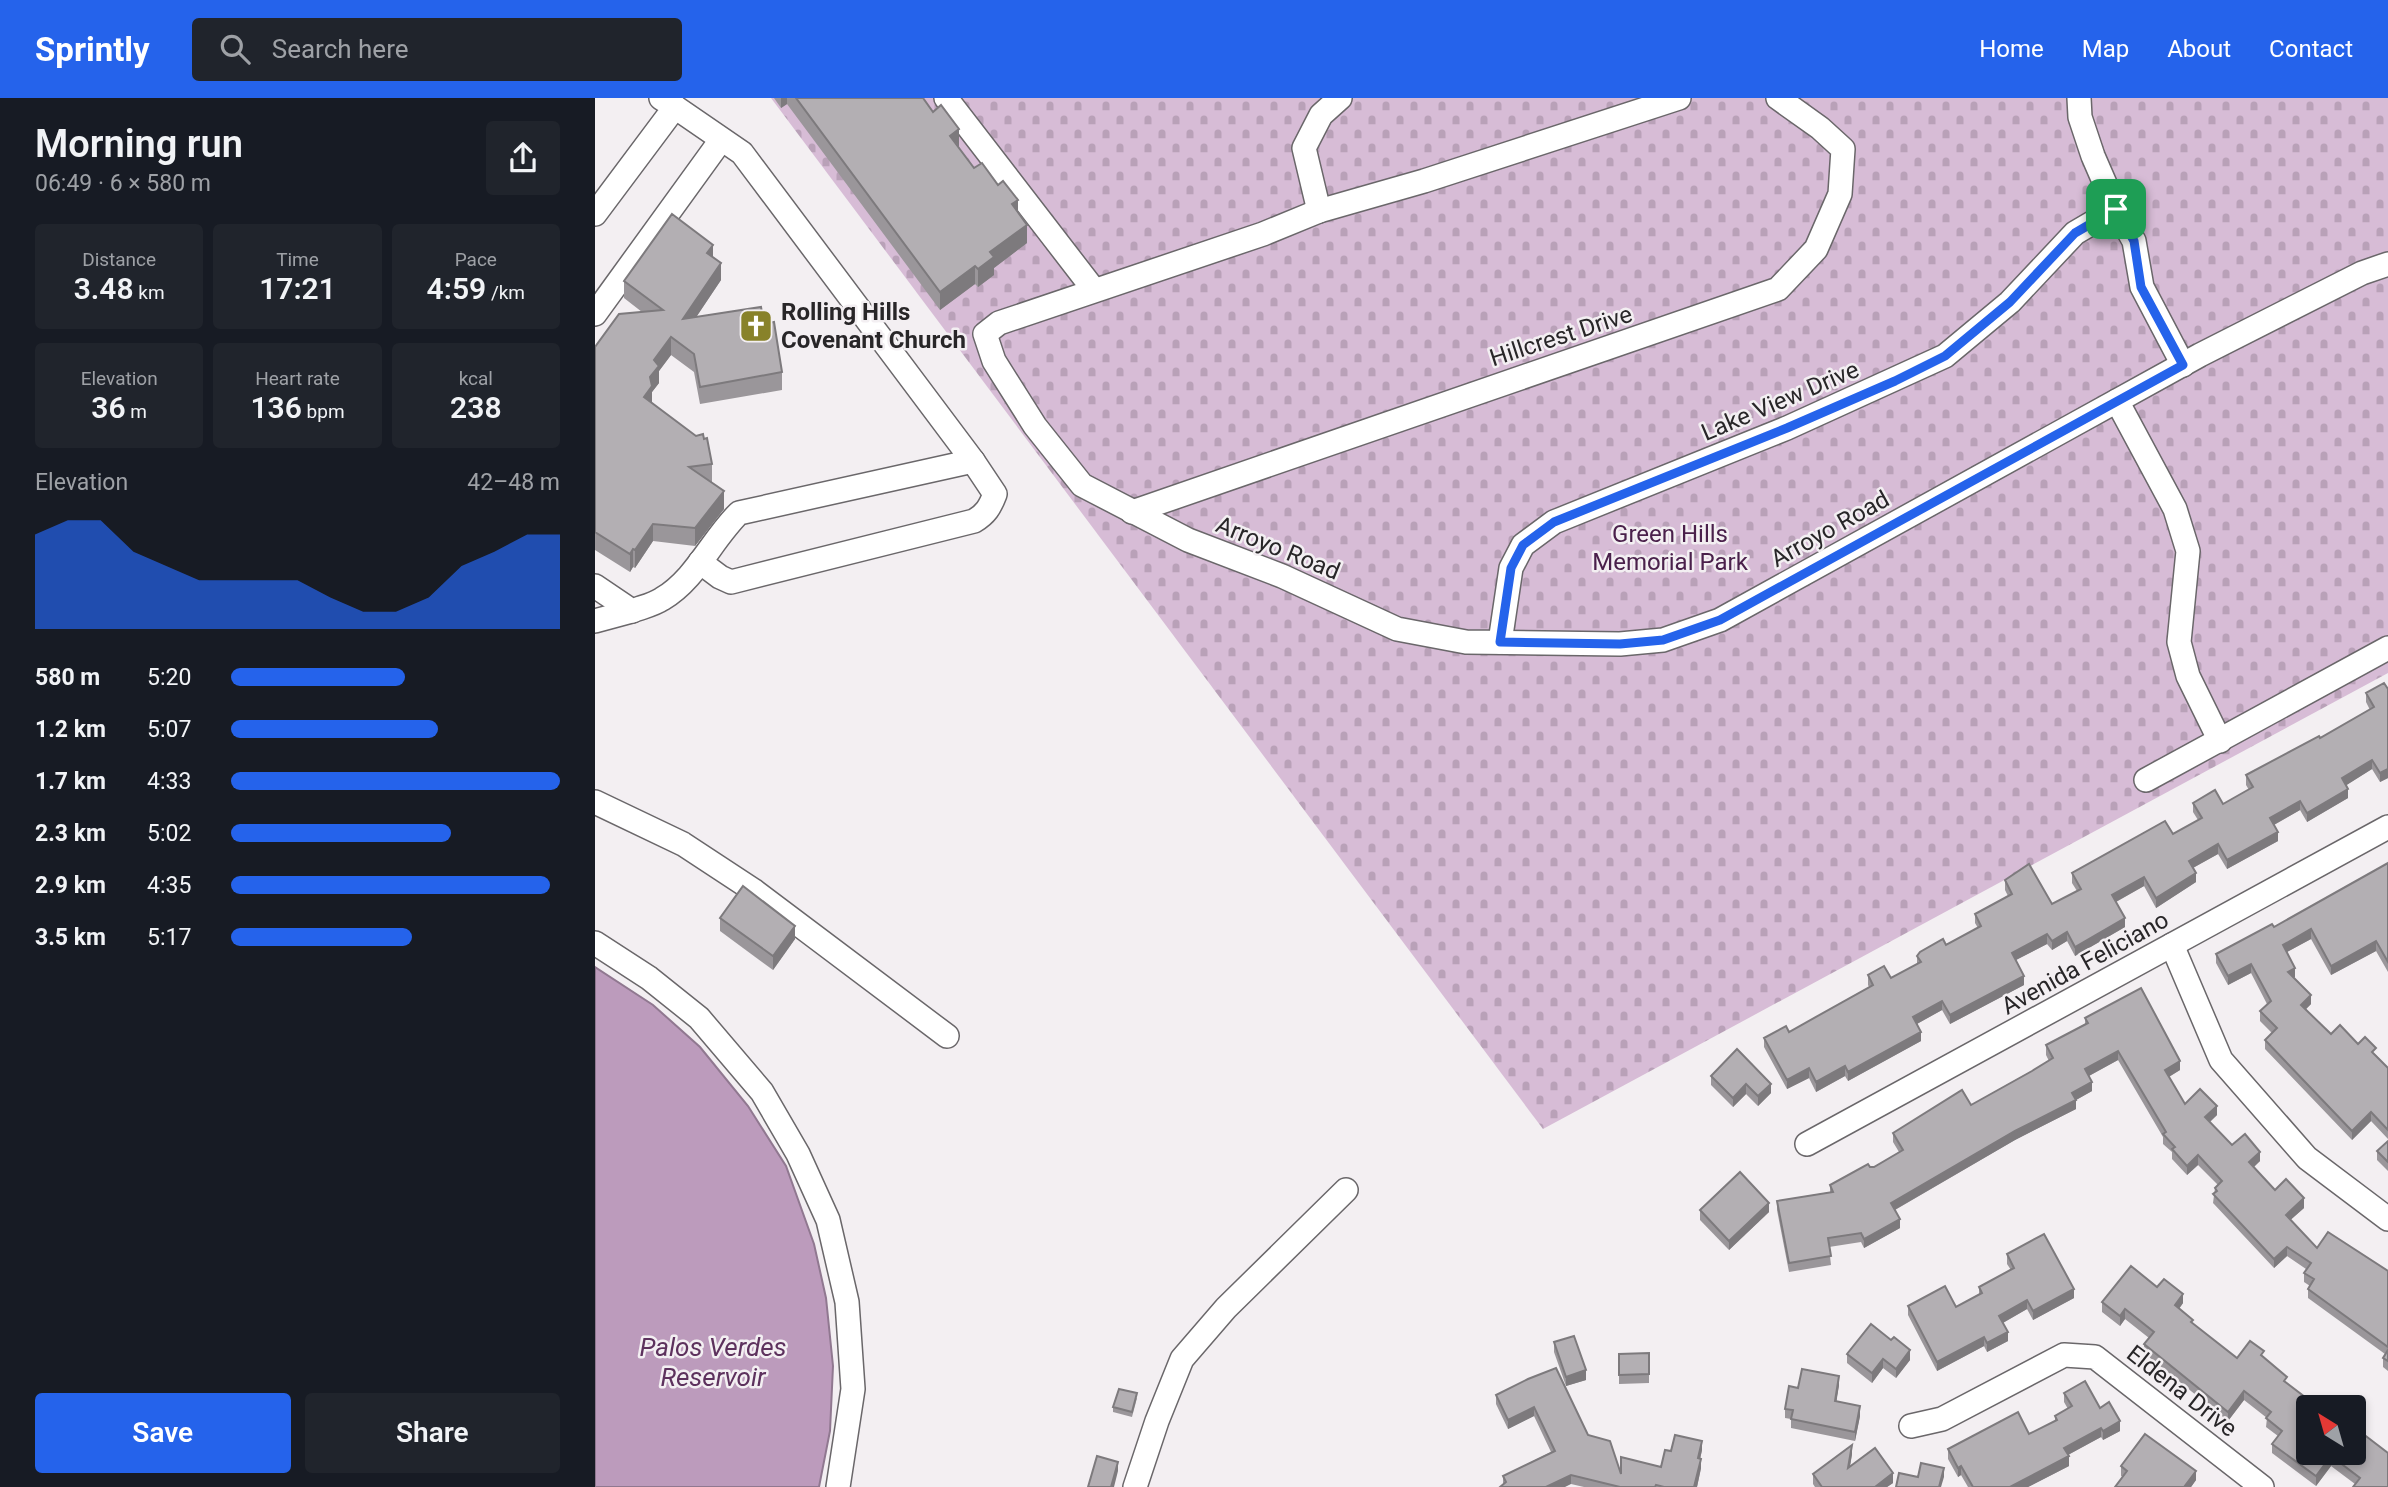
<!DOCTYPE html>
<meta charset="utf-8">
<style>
:root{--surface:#171b24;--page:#20242c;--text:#f1f3f6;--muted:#9ea1a6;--accent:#2563eb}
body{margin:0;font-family:Roboto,sans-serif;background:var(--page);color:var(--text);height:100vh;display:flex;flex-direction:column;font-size:26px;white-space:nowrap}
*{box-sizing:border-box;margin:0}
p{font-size:23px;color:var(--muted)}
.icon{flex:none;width:38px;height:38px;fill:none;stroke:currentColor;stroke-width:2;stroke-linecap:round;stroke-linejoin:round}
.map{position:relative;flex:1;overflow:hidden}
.details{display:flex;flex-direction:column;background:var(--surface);width:595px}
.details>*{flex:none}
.needle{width:46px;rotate:323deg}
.buttons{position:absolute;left:1701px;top:1297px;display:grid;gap:14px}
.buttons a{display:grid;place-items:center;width:70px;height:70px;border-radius:7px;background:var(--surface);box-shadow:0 4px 10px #0003;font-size:35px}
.pin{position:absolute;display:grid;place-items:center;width:60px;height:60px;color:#fff;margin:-30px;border-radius:14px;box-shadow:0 4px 10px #0006}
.round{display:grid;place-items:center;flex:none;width:74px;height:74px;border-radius:7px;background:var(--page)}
.summary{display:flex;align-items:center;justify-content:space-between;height:119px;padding:0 35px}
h1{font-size:38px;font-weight:600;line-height:52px}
.metrics{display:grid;grid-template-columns:repeat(3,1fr);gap:10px;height:119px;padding:7px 35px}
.metrics div{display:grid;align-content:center;border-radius:7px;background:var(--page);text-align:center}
.metrics b{font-size:30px;font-weight:600}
.metrics small{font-size:19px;font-weight:400}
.metrics p{font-size:19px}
.chart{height:196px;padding:14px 35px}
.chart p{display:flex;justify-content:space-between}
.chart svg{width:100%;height:126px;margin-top:7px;fill:var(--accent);opacity:.7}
.button{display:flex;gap:14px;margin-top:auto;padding:14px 35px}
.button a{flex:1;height:80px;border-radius:7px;background:var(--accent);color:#fff;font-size:28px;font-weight:600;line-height:80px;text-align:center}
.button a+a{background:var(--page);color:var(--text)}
ul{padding:0 35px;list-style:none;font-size:23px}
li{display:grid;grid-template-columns:112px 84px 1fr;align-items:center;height:52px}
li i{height:18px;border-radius:9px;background:var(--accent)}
header{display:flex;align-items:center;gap:42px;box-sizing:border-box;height:98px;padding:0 35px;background:var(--accent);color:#fff}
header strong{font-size:33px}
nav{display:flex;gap:38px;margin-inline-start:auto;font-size:24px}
.search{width:490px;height:63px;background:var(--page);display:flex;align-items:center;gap:18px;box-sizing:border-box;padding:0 24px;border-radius:7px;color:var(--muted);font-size:26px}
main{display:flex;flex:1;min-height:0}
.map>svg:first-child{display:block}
</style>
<header>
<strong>Sprintly</strong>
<div class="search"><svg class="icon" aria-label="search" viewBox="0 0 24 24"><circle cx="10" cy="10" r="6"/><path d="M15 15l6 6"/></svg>Search here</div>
<nav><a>Home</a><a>Map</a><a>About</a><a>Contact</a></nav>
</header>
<main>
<section class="details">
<div class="summary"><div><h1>Morning run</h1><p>06:49 · 6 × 580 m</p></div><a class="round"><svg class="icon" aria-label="share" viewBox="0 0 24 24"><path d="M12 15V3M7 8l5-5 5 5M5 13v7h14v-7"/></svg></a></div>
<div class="metrics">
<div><p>Distance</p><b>3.48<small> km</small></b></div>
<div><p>Time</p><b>17:21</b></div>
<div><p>Pace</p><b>4:59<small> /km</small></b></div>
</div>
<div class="metrics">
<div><p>Elevation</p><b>36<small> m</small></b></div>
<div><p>Heart rate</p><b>136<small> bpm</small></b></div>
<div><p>kcal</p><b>238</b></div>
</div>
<div class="chart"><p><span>Elevation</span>42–48 m</p>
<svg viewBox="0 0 160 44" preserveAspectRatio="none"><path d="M0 44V11L10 6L20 6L30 17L40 22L50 27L60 27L70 27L80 27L90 33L100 38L110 38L120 33L130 22L140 17L150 11L160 11V44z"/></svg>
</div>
<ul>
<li><b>580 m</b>5:20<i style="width:53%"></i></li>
<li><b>1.2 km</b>5:07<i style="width:63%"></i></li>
<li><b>1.7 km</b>4:33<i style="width:100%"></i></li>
<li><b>2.3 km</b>5:02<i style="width:67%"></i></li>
<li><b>2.9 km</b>4:35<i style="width:97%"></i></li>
<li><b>3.5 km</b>5:17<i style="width:55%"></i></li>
</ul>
<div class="button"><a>Save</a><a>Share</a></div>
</section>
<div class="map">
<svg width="1793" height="1389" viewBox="0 0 1793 1389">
<defs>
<pattern id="cemetery-stones" width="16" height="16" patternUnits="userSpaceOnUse" patternTransform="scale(1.75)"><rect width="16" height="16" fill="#d7bcd6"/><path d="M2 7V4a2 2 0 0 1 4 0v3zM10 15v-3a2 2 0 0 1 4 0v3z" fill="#b9a1b8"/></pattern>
</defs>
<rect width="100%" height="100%" fill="#f3eff2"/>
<path fill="url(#cemetery-stones)" d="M176,0h1617v575l-845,456z"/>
<path fill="#bc9bbc" stroke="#907890" stroke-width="2" d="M0,869l58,38 47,42 48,59 38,60 28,78 12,54 7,68 -3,65 -11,56h-224z"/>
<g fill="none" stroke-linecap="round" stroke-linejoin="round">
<defs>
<g id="minor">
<path d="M351,0l148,192"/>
<path d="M745,0l-19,17 -17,33 15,63 105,-30 255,-83"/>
<path d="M1484,0l1,19 13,39 23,53 18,32 8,46 41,78"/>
<path d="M724,113l-56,23 -264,89 -14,11 9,27 41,65 47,59 106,55 94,36 115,53 69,13 154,2 43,-4 57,-20 480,-265 162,-82 26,-9"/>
<path d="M0,116l80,-107 -14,-9"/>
<path d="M0,216l126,-174"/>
<path d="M1522,303l58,108 13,42 -9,91 9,34 32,65"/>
<path d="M537,414l646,-223 38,-40 24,-55 3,-45 -23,-21 -42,-30"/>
<path d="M105,464l20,15 11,5 243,-61c12,-7 16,-14 21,-27l-22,-33"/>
<path d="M0,488l37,25c10,-4 21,-6 30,-12 34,-20 50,-60 77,-86l234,-52 -231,-308 -67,-46"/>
<path d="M0,523l37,-10"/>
<path d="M905,544l11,-74 12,-23 31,-23 233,-94 158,-72 65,-54 65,-69 41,-24"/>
<path d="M1551,682l242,-132"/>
<path d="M0,704l88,42 70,46 194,146"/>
<path d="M0,845l54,35 50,40 63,74 36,62 30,66 19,82 6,87 -15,98"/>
<path d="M1577,847l49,115 86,98 81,61"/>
<path d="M1212,1046l581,-317"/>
<path d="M1316,1328l31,-7 122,-64 31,2 167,130"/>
<path d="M540,1389l22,-66 25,-62 44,-51 120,-118"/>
</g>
</defs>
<use href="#minor" stroke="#6a676a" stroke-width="26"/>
<use href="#minor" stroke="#fff" stroke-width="23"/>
</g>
<g fill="#9a969a">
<path d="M179,0h149l51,70 44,44 9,31 -33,25v7l-16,12 -3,-3 -35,26 -153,-206 -6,4z"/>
<path d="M118,159l8,23 -25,37 68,7 18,48v18l-82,14 -6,-32 -23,-17 -12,16v12l-7,9v11l60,61v18h-2l14,27 -29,37 -42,-5 -18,27 -2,-1 -3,5 -35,-22v-203l47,-35 -18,-14v-17z"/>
<path d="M1793,591v89l-8,4 -8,-13 -26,16 2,13 -41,24 -7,-12 -26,15 4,16 -51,28 -9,-15 -25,14 3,14 -40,26 -12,-22 -28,16 9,25 -50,29 -8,-15 -15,9 -5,-6 -31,16 8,25 -74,39 -8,-14 -25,14 4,17 -73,40 -3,-5 -29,16 -7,-14 -22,11 -23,-42v-9l25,-6 80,-45 -1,-2v-10l23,3 26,-14v-8l29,-11 32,-17 -3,-5v-9l33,-18 -3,-6v-10l47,24 25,-13 -5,-8v-10l101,-39 25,-14 -5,-8v-9l30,1 26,-14 -3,-5v-10l74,-37 50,-28 -4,-8v-9z"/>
<path d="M1793,765v109l-12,-21 -45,24 -20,-36 -24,13 8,25 -1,1 17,26 -5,5 25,25 27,10 18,11 12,13v71l-17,-18 -19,19 -87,-91v-9l7,-7 -12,-12v-10l7,-7 -16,-31 -23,12 -12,-22v-9l58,-27z"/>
<path d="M125,820l75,21 -22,31 -53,-39z"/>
<path d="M1490,920l95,52 -11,7 16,27 32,11 -7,7 22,23 28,16 -7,6 22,23 29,18 -14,12 27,28 71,23v100l-5,-4v-9l2,-4 -77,-56v-9l2,-3 -6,-4v-9l2,-4 -19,-13 -13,12 -61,-65 2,-15 3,-3 -20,-20 -11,10 -15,-16v-7l-9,-8v-7l-45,-77 -29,16 3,15 -16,9v9l-61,31 -120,70 5,18 -36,20 -3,-6 -32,5 2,18 -42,7 -12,-62v-9l53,-9v-7l40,-18h4l25,-15 -6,-10v-9l78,-28 78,-44 -3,-6v-10l39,-21z"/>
<path d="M1142,951l34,44 -13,13 -12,-12 -13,13 -22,-22v-9z"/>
<path d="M1793,1043v30l-11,-11v-9z"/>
<path d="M1105,1112l69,2 -40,38 -29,-30z"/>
<path d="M1412,1156l67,44 -41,22 -6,-11 -24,14 5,18 -21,11 -3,-6 -47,25 -29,-56v-9l48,1 23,-13v-7l32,-17 -4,-6z"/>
<path d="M1562,1189l26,16 -4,6 14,15 44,34h27l44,49 80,46 -33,31 -24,-18 -15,20 -44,-33v-9l6,-8 -12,-9 1,-9 -23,-18 -16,21 -84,-68v-9l5,-6 -24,-19 -5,7 -18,-14v-10z"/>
<path d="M959,1244l32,38 -20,6 -12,-34z"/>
<path d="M1054,1255v30l-30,1v-30z"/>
<path d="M1252,1256l63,6 -14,18 -13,-10 -11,15 -25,-20z"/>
<path d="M933,1281l60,56 33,38 40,-6 10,-16 31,-1 -2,9 1,9 -4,19h-113l-13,-3 -68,1v-9l48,-24 -17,-36 -26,13 -12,-25v-9z"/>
<path d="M1244,1287l-3,17 24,14 -5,25 -64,-13v-9l-6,-1v-9l13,-21z"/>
<path d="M1469,1295l36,15 20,23 -17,9 -2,-3 -33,18 1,11 -41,21h-60l-7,-12 -3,2 -10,-18v-10l81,-15 26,-13v-5l13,-7 -4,-7z"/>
<path d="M542,1300l-5,19 -19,-5v-5z"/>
<path d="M1257,1356l-2,13 43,16 -6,4h-72l-2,-3v-10z"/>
<path d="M1526,1368l75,14 -5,7h-76l8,-10 -2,-1z"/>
</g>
<g fill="#7d7a7d">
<path d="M186,0h6v6l-6,4z"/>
<path d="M364,31v18l-9,-11z"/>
<path d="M423,102v18l-6,-14z"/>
<path d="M432,127v18l-33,25v7l-16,12v-18l12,-17z"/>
<path d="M118,147v17l-6,-9z"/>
<path d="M126,165v17l-38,57v-18z"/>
<path d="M380,168v18l-35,26v-18z"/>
<path d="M76,239v18l-12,16v12l-7,9v11l-8,-6 10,-37z"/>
<path d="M129,393v18l-29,37v-18z"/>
<path d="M58,426v17l-18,27v-18z"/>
<path d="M38,451v18l-3,5v-18z"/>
<path d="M1777,662v9l-30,19v-10z"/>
<path d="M1793,671v9l-8,4v-9z"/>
<path d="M1753,691v9l-41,24v-9z"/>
<path d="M1705,703v9l-30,17v-9z"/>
<path d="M1683,734v9l-51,28v-9z"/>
<path d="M1623,746v10l-29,16v-9z"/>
<path d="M1601,775v9l-40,26v-10z"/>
<path d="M1549,779v9l-32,18v-9z"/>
<path d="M1530,820v9l-50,29v-9z"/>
<path d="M200,828v13l-22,31v-14z"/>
<path d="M1716,831v10l-28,15v-9z"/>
<path d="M1472,834v9l-15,9v-9z"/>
<path d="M1452,836v10l-35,18v-9z"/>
<path d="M1781,843v10l-45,24v-9z"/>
<path d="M1656,866v9l-23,12v-9z"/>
<path d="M1700,870v9l-7,4v-9z"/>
<path d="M1429,878v9l-74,39v-9z"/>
<path d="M1716,897v9l-10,10v-9z"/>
<path d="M1347,903v9l-29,16v-9z"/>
<path d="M1326,934v9l-73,40v-9z"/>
<path d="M1523,953v9l-33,18v-9z"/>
<path d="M1585,963v9l-15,9v-9z"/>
<path d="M1250,968v10l-29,16v-10z"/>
<path d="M1214,970v10l-22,11v-9z"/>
<path d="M1497,984v9l-16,9v9l-61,31 -124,72v-9l181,-110z"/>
<path d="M1151,986v10l-13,13v-9z"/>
<path d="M1176,986v9l-13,13v-10z"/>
<path d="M1622,1008v9l-12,11v-9z"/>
<path d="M1776,1014v9l-19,19v-9z"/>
<path d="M1665,1054v9l-11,11v-10z"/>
<path d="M1603,1057v10l-11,10v-9z"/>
<path d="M1709,1100v10l-18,16v-9z"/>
<path d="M1174,1105v9l-40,38v-9z"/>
<path d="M1305,1121v9l-36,20v-9z"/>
<path d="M1692,1149v9l-13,12v-9z"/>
<path d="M1479,1191v9l-41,22v-9z"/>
<path d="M1588,1196v9l-8,11v-9z"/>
<path d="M1432,1202v9l-28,16v-9z"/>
<path d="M1530,1211v10l-5,7v-10z"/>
<path d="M1413,1234v9l-21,11v-9z"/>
<path d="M1389,1239v9l-47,25v-9z"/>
<path d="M1315,1252v10l-14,18v-9z"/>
<path d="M1288,1261v9l-11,15v-10z"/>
<path d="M991,1272v10l-20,6v-9z"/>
<path d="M1244,1278v9l-4,26v-10z"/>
<path d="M1649,1293v9l-16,21v-9z"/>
<path d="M1265,1308v10l-5,25v-9z"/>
<path d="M939,1309v9l-26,13v-9z"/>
<path d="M1525,1323v10l-17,9v-9z"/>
<path d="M1506,1330v9l-37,20v-9z"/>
<path d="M1107,1343v9l-4,18v-10z"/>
<path d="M1257,1347v9l-4,23v-9z"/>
<path d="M1474,1358v10l-41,21h-18z"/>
<path d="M1736,1358v10l-15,20v-10z"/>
<path d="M1106,1361v9l-4,19h-3z"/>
<path d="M523,1364v9l-4,16h-3z"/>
<path d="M1366,1368v9l-3,2v-9z"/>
<path d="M1349,1370v9l-3,10h-2z"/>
<path d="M1601,1373v9l-5,7h-7z"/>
<path d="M1298,1375v10l-6,4h-12z"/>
<path d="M976,1377v9l-6,3h-19z"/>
</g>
<g fill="#b3afb3" stroke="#7d7a7d" stroke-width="2">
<path d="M201,0h127l10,14 8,-7 18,24 -9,7 24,32 8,-5 16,22 5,-4 15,19 -6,4 15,21 -37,27 4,5 -16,12 -3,-3 -35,26z"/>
<path d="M77,116l41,31 -6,8 14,10 -38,56 78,-12 3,17 10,-2 8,50 -82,15 -6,-33 -23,-17 -17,23 5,6 -9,11 2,9 -8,11 52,39 7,-2 1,5 3,-1 5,26 -23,3 35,24 -29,37 -42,-4 -18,26 -2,-1 -3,5 -35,-22v-185l24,-33 44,-4 -39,-29z"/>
<path d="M1789,585l4,6v80l-8,4 -8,-13 -30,18 6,11 -41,24 -7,-12 -30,17 8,14 -51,28 -9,-16 -29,17 7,12 -40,25 -12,-21 -32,18 13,23 -50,29 -8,-15 -15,9 -5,-7 -35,19 12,23 -74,39 -8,-14 -29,16 8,15 -73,40 -3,-6 -29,16 -7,-14 -22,12 -23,-42 22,-12 3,6 84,-47 -5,-10 16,-9 7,12 30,-16 -4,-6 3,-4 23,-13 3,6 35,-19 -6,-12 37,-20 -7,-14 24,-16 23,40 29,-15 -9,-16 93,-52 8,13 29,-16 -9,-15 22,-13 8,14 30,-17 -7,-12 73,-39 1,2 54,-31 -8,-14z"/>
<path d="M1793,765v99l-12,-21 -45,25 -20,-37 -28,16 12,23 -7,4 23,23 -10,10 30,29 9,-9 18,19 7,-7 11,11 -4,4 16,16v62l-17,-18 -19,19 -87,-91 12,-12 -17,-17 11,-10 -20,-37 -23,12 -12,-22 56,-30 2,3z"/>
<path d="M148,788l52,40 -22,30 -53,-38z"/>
<path d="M1546,890l39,73 -15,9 20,34 15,-15 17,17 -12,11 27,28 13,-11 15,18 -11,10 26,28 11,-11 18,19 -18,17 31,33 11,-16 60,39v76l-80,-58 6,-10 -10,-6 7,-10 -24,-16 -13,12 -61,-65 4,-3 -2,-3 7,-7 -24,-26 -11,11 -15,-17 3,-2 -12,-13 3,-2 -48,-81 -33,18 7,13 -20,11 4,7 -61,31 -124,72 9,16 -36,20 -3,-6 -33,5 3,18 -42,7 -12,-62 56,-9 -3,-7 38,-21 2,3h4l29,-17 -10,-17 69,-43 9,15 61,-34 21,-13 -7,-13 42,-22 -3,-5z"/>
<path d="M1142,951l34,35 -13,12 -12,-12 -13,14 -22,-22z"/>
<path d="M1793,1043v21l-11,-11z"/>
<path d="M1145,1074l29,31 -40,38 -29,-31z"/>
<path d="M1449,1136l30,55 -41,22 -6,-11 -28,16 9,16 -21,11 -3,-6 -47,25 -29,-56 37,-20 11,21 26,-14 -3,-6 35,-19 -7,-14z"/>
<path d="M1536,1168l26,21 7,-8 19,15 -8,11 18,15 -2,2 46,36 13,-17 14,10 -3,4 26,22 -3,4 34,26h-10v45h46v-25l34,26v34h-35l7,-9 -29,-22 -15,20 -44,-32 10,-13 -16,-13 5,-6 -27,-21 -16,21 -84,-68 10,-12 -29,-23 -5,7 -18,-14z"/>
<path d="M1276,1226l20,16 3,-3 16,13 -14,19 -13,-10 -11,14 -25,-19z"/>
<path d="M979,1238l12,34 -20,7 -12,-35z"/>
<path d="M1793,1252v11l-5,-3z"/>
<path d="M1054,1255v21l-30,1v-21z"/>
<path d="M961,1270l32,67 22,6 11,33v-17l40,10 4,-17 6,1 4,-16 27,6 -4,17 3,1 -7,28h-30l-8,-2 -1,2h-35l-49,-12 -25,12h-46l6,-5 -3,-6 52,-25 -21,-44 -26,13 -12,-25 32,-16z"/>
<path d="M1207,1271l37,7 -4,25 25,5 -5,26 -64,-13 2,-9 -8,-1 4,-23 9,2z"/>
<path d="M1490,1283l15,27 9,-6 11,19 -17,10 -2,-3 -37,20 5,8 -59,31h-37l-12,-21 -3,2 -10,-19 70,-37 11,22 28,-14 -2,-4 17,-10 -8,-13z"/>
<path d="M524,1291l18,4 -5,19 -19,-5z"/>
<path d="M1550,1336l51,37 -12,16h-69l12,-16 -6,-5z"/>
<path d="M1257,1347l-4,23 27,-20 18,25 -18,14h-53l-9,-13z"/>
<path d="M502,1358l21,6 -7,25h-23z"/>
<path d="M1326,1365l23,5 -5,19h-43l3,-14 19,4z"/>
</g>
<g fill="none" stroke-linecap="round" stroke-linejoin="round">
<defs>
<path id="route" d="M1521,111l18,32 7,46 42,78 -463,255 -57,20 -43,4 -120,-2 11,-74 12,-23 31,-23 233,-94 108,-47 50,-25 65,-54 65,-69z"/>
</defs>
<use href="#route" stroke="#fff" stroke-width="14"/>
<use href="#route" stroke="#2563eb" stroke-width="9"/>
</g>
<defs>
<symbol id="church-square" viewBox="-11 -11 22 22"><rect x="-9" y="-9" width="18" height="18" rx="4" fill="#88822a" stroke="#f3eff2"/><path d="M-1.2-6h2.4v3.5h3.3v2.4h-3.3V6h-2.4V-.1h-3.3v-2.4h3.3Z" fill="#fff"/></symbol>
</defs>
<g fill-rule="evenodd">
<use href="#church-square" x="142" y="209" width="38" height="38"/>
</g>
<g text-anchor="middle" stroke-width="5" stroke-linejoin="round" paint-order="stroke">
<g font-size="24" font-weight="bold" fill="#282628" stroke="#f3eff2" text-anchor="start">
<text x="186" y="222">Rolling Hills<tspan x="186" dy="28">Covenant Church</tspan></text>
</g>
<g font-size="24" fill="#282628" stroke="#f3eff2">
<text transform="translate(966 238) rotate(-18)" y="8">Hillcrest Drive</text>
<text transform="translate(1185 303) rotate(-23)" y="8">Lake View Drive</text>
<text transform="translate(1235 431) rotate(-29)" y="8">Arroyo Road</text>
<text transform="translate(683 450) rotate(22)" y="8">Arroyo Road</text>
<text transform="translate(1490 865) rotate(-29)" y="8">Avenida Feliciano</text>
<text transform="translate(1587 1293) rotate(38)" y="8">Eldena Drive</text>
</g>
<g font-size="24" fill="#4a204b" stroke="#f3eff2">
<text x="1075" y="444">Green Hills<tspan x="1075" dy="28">Memorial Park</tspan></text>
</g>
<g font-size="26" font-style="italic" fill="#5d315d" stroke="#f3eff2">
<text x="118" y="1258">Palos Verdes<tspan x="118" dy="30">Reservoir</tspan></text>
</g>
</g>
</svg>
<div class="buttons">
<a><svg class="needle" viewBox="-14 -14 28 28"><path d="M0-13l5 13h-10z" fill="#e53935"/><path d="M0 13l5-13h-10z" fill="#9ea1a6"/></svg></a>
</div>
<div class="pin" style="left:1521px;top:111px;background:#1e9e55"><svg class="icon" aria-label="arrive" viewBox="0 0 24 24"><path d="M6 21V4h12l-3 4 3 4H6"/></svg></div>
</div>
</main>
